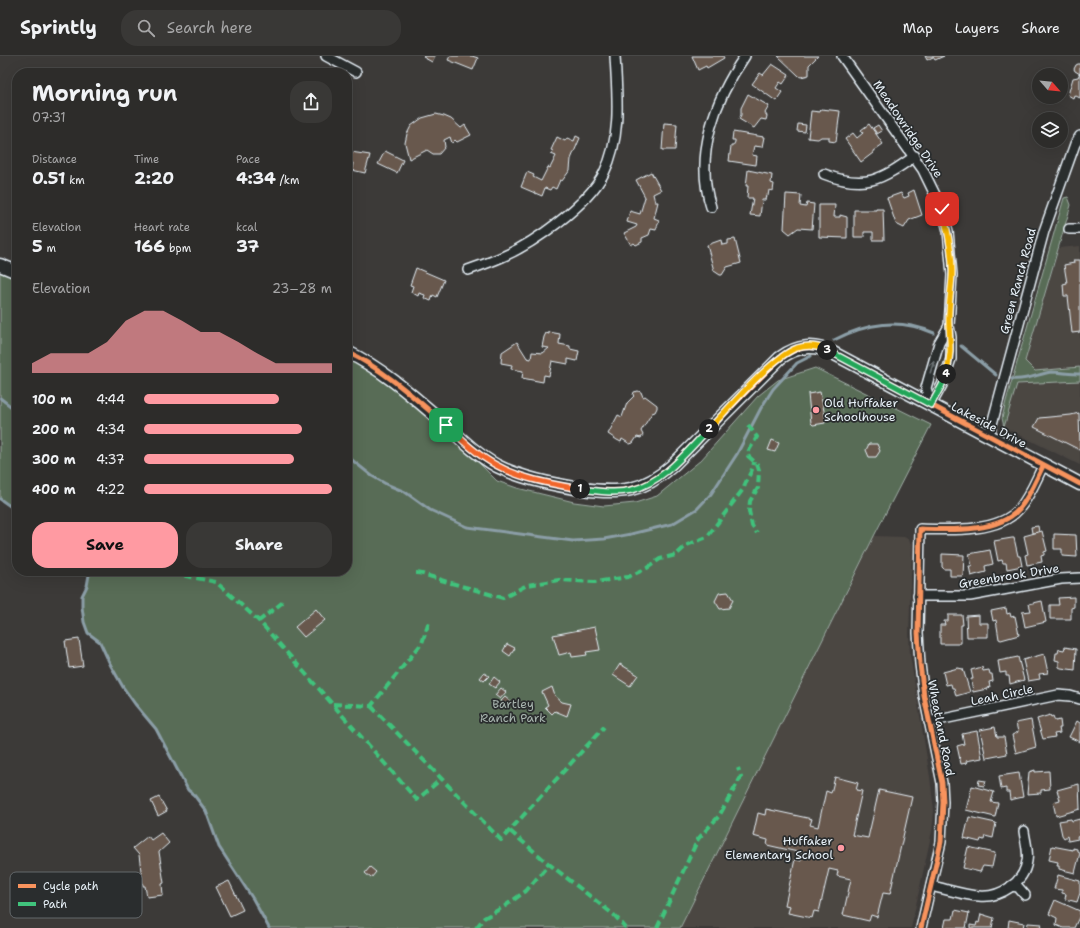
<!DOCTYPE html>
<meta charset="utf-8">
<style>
:root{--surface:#2d2c2a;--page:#393836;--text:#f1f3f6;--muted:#a7a7a8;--line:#484847;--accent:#ff9aa2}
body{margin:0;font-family:"Shantell Sans",sans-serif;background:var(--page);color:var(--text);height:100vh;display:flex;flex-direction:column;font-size:15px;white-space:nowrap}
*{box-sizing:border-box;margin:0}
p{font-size:13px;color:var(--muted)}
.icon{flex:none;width:22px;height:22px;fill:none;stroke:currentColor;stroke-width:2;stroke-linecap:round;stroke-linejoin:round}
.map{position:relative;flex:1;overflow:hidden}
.drawer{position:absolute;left:12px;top:12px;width:340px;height:508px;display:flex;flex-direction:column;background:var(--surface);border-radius:16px;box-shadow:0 4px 16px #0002,0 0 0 1px var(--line)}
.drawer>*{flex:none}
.needle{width:26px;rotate:117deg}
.tools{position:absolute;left:1032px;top:12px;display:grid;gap:8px}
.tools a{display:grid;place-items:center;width:36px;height:36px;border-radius:50%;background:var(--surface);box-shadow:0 4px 16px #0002,0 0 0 1px var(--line);font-size:20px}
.pin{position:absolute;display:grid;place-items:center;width:34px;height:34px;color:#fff;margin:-17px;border-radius:8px;box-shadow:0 2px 6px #0006}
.km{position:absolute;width:20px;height:20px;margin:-10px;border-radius:50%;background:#222;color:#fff;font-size:11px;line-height:20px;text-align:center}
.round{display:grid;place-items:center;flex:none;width:42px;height:42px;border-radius:16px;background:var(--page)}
.head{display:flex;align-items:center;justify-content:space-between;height:68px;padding:0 20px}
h1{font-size:22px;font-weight:700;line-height:30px}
.figures{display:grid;grid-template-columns:repeat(3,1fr);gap:6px;height:68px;padding:4px 20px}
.figures div{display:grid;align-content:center}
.figures b{font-size:17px;font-weight:700}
.figures small{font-size:11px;font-weight:400}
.figures p{font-size:11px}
.chart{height:112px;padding:8px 20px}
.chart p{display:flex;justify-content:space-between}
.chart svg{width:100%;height:72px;margin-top:4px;fill:var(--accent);opacity:.7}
.button{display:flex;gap:8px;margin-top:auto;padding:8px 20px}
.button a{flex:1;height:46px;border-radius:16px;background:var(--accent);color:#111;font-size:16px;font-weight:700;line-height:46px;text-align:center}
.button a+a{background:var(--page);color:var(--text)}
ul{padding:0 20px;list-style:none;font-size:13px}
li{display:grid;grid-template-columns:64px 48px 1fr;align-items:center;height:30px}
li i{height:10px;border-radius:5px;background:var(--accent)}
header{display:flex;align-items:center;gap:24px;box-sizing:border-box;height:56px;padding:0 20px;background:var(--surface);border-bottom:1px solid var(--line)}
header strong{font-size:19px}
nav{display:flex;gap:22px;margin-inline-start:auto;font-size:14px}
.search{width:280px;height:36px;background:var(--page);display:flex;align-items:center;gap:10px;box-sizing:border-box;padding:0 14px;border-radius:16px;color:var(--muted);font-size:15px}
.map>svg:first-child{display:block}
</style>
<header>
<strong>Sprintly</strong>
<div class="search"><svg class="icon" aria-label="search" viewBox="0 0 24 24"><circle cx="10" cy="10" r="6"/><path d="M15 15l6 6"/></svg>Search here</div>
<nav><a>Map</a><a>Layers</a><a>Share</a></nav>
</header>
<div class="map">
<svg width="1080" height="872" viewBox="0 0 1080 872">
<rect width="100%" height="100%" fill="#3c3a38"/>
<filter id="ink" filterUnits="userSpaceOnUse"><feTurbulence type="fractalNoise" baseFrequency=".025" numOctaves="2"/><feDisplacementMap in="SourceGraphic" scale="8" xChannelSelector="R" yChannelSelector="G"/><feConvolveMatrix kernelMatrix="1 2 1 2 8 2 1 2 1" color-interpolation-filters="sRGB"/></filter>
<g filter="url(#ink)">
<g fill="#4c4643">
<path d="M1080,190v121l-45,4 -10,-10 34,-113z"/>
<path d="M1080,325v84l-76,-38 13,-43z"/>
<path d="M874,480l30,1 5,3 3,7 -3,87 1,21 20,122 4,34 -2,20 -21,97h-231z"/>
</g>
<g fill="#596c56" stroke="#a0aea7">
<path d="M1068,141l3,8 -46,156 10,10 45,-4v14l-63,3 -13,43 -2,-9 4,-17 58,-203z"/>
<path d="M0,211l17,7v237l-17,-12z"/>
<path d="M347,298l19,10 111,91 3,9 17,17 20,7 57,14 30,4 31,-3 22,-7 44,-36 57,-64 20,-16 37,-12 116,57 -57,111 -194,392h-411l-16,-29 -34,-52 -13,-36 -12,-16 -6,-5 -32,-61 -21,-25 -12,-17 -23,-45 -12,-9 -4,-11 -2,-15v-11l5,-10 2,-11 -2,-4h260z"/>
</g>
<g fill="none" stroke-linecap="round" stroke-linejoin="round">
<g stroke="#8b9ea7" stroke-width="3">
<path d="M834,284c33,-17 65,-22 100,-7"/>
<path d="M961,290l35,29"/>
<path d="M1012,323c14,2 26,-5 39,-7 7,0 20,2 29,2"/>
<path d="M0,342l17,13"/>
<path d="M347,400l25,20 14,8 19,8 25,18 37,17 106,14 31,-2 27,-5 41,-10 25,-15 14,-15 26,-40 24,-46 12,-19 24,-26 14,-7"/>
<path d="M0,443l17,12"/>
<path d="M87,515l2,4 -2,11 -5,10v11l2,15 4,11 12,9 11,24 12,21 12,17 21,25 32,61 6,5 12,16 13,36 34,52 16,29"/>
</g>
</g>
<g fill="#67594e" stroke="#e8f1f8">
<path d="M424,0h11l-3,6 -9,-5z"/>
<path d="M450,0h22l6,2 -5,12 -25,-10z"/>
<path d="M692,0h31l1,2 -17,10 -1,-2 -8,4z"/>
<path d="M778,0h40l-9,9v10l-8,2 -2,-1z"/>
<path d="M925,0h19l-9,4 -2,-3 -6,3z"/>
<path d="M772,8l17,11 -6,9 -3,-2 -4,6 6,4 -6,9 -24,-17 8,-11 3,2z"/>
<path d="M1078,8h2v10l-5,-3 -1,-2 2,-4z"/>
<path d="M1080,17v25l-6,-3 -1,3 -5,-3 5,-17 5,-1z"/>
<path d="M748,38l21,12 -4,7 2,3 -1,4 -5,-1 -7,9 -15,-9 2,-4v-7z"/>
<path d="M821,53l19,2 -4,31 -7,-1v-4h-8l-3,2 -10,-1 3,-27 9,1z"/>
<path d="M436,58l8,2 7,3 10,9 4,-3 6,10 -14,7 -2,-2 -3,3 -2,-6 -6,3 1,7 -6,7h-6l-6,-4 -18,9 -4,-16 2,-9 4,-8 11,-8z"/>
<path d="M664,67l13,1 -2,26h-13z"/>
<path d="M798,68l8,1 -1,7 -8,-1z"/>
<path d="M869,68l14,20 -10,7v2l-12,9 -16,-23 8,-6 4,5 6,-5 -2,-3z"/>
<path d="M878,69l4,6 -5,3 -4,-6z"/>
<path d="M733,76l31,5 -2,10 -8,-1 -2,9 5,1 -1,9 -27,-4 2,-15h2l2,-4v-2h-3z"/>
<path d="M576,80l4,2 -9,21 -1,11 -8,11 -2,-1 -4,9 -4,-2 -2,3 -5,-2 -3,8 -21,-9 6,-15 7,3 -1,2 8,4 7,-14 2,1 6,-12 -5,-2 2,-3 -2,-1 6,-13 8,4 2,-3 7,3z"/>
<path d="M385,95l18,9 -6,13 -19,-9z"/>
<path d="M351,96l19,3 -5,18 -13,-3 1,-7 -4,-1z"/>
<path d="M748,114l24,5 -1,8 3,1 -1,7 -4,-1 -1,6 -2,-1 -1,5h-3l-2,16 -10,-1 3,-17h-6l1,-12h-2z"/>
<path d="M651,116l10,18 -8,4 2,8h3l-4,16 5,2 -3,10 -5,-1 -2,6 -7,3v4l-6,3 -2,-2 -3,2 -7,-12 12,-6 1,-2 -10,-3 3,-11 10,3 5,-17 -9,-17z"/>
<path d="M914,134l8,25 -13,5 -5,8 -8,-4 -9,-26 14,-5 3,5 5,-2 -1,-3z"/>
<path d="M786,138l15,1 -1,11 6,1 1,-4 7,1 -2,25 -14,-1 -8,6 -6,-5z"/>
<path d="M819,149h16l-1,12h6v-2l7,2v21l-28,-1z"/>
<path d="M876,153h7l1,31h-11v-8h-9v5h-10v-27h22z"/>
<path d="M735,183l6,24 -14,4 -5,8h-2l-6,-4 -7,-26 14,-5 1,5 6,-1v-4z"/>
<path d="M1073,204h7v72l-8,1 -4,-37h-4l-1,-12 4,-1 -3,-18 10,-2z"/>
<path d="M416,212l28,12 -7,17 -4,-2 -2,6 -7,-3 1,-3 -6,-2 -1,3 -7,-4 2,-6 -3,-1z"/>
<path d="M549,276l11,2 -1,10 11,2v3l9,2 -2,10 -9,-2v5l-16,-3 -3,15 -5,-1 -1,7 -21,-4 1,-7 -12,-2 1,-4 -11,-2 1,-11 15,-10 10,16 4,1 1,-7 11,1 6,-5 -7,-1 2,-10 2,-4 3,1z"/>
<path d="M638,335l3,1 2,5 2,-1 12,9v3l-2,4 -3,1 -11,18 2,4 -2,3 -4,-1 -4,6 -3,1 -8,-5 -1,3 -4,-2 -9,-6 10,-19 4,2 5,-14 7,-7 -1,-1 1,-3z"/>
<path d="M820,336l6,28 -1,3 -12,2 -2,-2 -3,-29z"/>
<path d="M1079,357l1,37 -46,-23 5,-9 32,-3z"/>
<path d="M772,384l7,3 -4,9 -7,-2z"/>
<path d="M869,388h8l3,7 -4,6h-7l-3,-7z"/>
<path d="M1038,470l1,6 -7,1 -1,-6z"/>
<path d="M1042,475l5,20 -3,1v3l-3,1 1,6 -15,3 -2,-10 3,-1 -4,-18z"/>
<path d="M1054,478l22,1 1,22 -15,-1v-7h-8z"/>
<path d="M1012,482h2l4,18h2l2,10 -15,3 -1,-6h-3l-1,-3 -4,1 -4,-20z"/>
<path d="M990,494l3,14 -8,2 1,6 -15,4 -2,-10h3l-3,-12z"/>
<path d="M942,498l22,1 -1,21h-13v-7h-6l-2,-2z"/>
<path d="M728,536l5,8 -4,8 -9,1 -5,-8 4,-8z"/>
<path d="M1074,541v10l-3,1v11h-21v-14h9l-1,-7z"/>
<path d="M1042,545l4,21 -21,5 -3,-15 9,-1 -2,-7z"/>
<path d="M1006,552l1,6 3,-1 1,4 4,-1 4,19 -18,5 -2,-1 -3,-19 -3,1 -2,-10z"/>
<path d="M316,553l9,11 -21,17 -9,-10z"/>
<path d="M948,559h14l1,10h-2v18l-3,1h-18v-19h5l-1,-4h4z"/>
<path d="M979,559v8h9v14h-21l-1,-21z"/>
<path d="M595,571l5,23 -14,2 1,3 -7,1 -8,1 -1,-5 -12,3 -6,-20z"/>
<path d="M79,583l4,27 -14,2 -4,-27z"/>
<path d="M507,588l8,4 -5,8 -7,-5z"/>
<path d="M1065,591l11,2 -1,21 -14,-2 -2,-1v-6l-4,-1 1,-7h2l1,-4 5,1z"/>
<path d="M1044,598l4,19 -9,1 1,5 -12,2 -5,-21z"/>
<path d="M1018,601l6,23 -14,4 -1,-8h-3v-4l-6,1 -2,-12z"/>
<path d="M620,608l18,11 -8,11 -17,-11z"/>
<path d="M982,611l1,4 6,-1 1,4h2l1,7 -4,1 1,5 -3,1v1l-14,3 -2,-13h2l-2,-9z"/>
<path d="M958,612l5,1 7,23 -14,4 -2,-8h-2l-1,-4 -5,1 -3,-13z"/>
<path d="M484,617l5,3 -5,5 -4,-3z"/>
<path d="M494,621l6,5 -5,6 -6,-4z"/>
<path d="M552,631l3,9 7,6 9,2 -4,12 -12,-5 -3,3 -7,-7 3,-2 -6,-13z"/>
<path d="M501,632l5,4 -6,7 -5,-4z"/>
<path d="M505,641l6,5 -4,4 -6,-5z"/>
<path d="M1050,659l1,2 2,-1 2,5 5,-1 1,8h-2l1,5 -6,1 1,3 -12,2 -6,-20z"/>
<path d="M1031,664l5,27 -20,6 -4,-18 6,-3 -2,-9z"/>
<path d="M1077,665l3,2v19l-11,-5z"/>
<path d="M995,671l2,10h7l3,17 -20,4h-1l-6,-28z"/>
<path d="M977,675l5,27 -16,3 1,2 -6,1 -4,-18 7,-2 -2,-10z"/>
<path d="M1035,714v2l14,-1 1,18 -9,1v3l-14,1 2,-22z"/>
<path d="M1019,717l4,24 -13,3 -1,-8h-3v-4l-5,1 -2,-13z"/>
<path d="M835,721l23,6 -2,7 6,1 -10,44 16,3 11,-48 33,7 -22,97 -7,-1 -6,24 -6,-2 -2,6 -26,-6 8,-36 -14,-3 1,-5 -9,-2 -10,43 -5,-1 -2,7 -24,-5 2,-7 -5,-1 10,-46 6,2 1,-8 -35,-8 1,-5 -15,-4 5,-23 7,2 1,-6 46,10 -2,6 8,2 8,-36 5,2z"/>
<path d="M979,724l7,1 -2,5 -6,-1z"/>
<path d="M1079,728l1,25 -24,7 -3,-14 7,-2 -3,-10z"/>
<path d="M972,730l22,6 -3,10 7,1 -3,14 -29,-7z"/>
<path d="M159,741l8,14 -9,5 -7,-15z"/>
<path d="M969,761l27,6 -3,15 -8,-2 -1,4 -3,-1 -1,3 -16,-4z"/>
<path d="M1071,763l1,2 8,-2v17l-3,1 1,2 -10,2 -1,-5 -3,2 -2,-3 -3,-14z"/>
<path d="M161,777l8,10 -10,9 5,31 -2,1 1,11 -16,2 -2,-11h-2l-4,-31 -6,-7 15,-12 3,4z"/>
<path d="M1052,790l21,4v-2l4,1v2l3,2 -5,20 -16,-4v-3h-2l1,-4 -9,-2z"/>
<path d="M968,791l27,6 -3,14 -9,-1 -3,6 -17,-4z"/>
<path d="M370,811l6,5 -5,6 -6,-5z"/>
<path d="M1058,819l22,6v12l-3,9 -12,-3 1,-5 -4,-1v-3l-8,-1z"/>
<path d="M229,825l14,29 -13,6 -14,-29z"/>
<path d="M1055,844l25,11v4l-6,13h-11l-7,-3 1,-7 -8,-4z"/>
<path d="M955,854l14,3 -3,15h-22l2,-9h7z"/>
<path d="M981,858l13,4 -2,10h-22v-3l6,1 1,-4 2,1z"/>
<path d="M1009,864l15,3 -1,5h-15z"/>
<path d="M1028,867l14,1 -1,4h-14z"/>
</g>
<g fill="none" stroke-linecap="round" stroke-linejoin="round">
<defs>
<g id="minor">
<path d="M326,0l30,16"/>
<path d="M842,0l81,114 19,39 6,22 4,44 -3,51 2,11v22l-9,26 -11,20"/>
<path d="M824,118c41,16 57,6 91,-18"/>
<path d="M711,151c-17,-52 4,-108 34,-151"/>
<path d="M1069,173h11"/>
<path d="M468,214c11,-4 23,-8 34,-13 32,-14 86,-52 102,-84 18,-36 13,-79 11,-117"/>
<path d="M931,349l-5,-17 13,-45 10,-17"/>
<path d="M989,379l55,-204 31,-87 5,-8"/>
<path d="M918,540h52l91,-17 19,-1"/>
<path d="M929,666l129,-27 12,1 10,3"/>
<path d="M931,830c15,3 32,9 48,10 21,2 45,-13 48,-35 2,-9 -2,-21 -3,-30"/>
<path d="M1011,830l7,1 7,8"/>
<path d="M921,872l20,-86 2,-40 -1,-19 -18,-87 -4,-32 -2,-31 2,-104c29,1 79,4 99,-20 11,-13 17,-29 24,-43"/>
</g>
<g id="tertiary">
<path d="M0,209l17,7"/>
<path d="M347,296c35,16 69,47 98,72 16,15 32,31 52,42 26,13 57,19 85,23 38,5 61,3 90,-23l108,-108c18,-13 34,-14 53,-5l247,131"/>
</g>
</defs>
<use href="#minor" stroke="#e8f1f8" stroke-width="12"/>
<use href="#tertiary" stroke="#e8f1f8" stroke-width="15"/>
<use href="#minor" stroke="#2a2d2e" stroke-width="9"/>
<use href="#tertiary" stroke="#2a2d2e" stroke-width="12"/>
<g stroke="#40c37c" stroke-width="4" stroke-dasharray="8 4" stroke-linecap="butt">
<path d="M748,369l9,12 -9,15v4l9,8 2,6 -1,18 -8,13 -1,10 3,15 5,7"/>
<path d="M161,515l55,11 43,39"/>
<path d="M416,517c8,0 14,5 22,5l3,2 62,18 24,-13 32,-5 36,2 33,-5 19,-9 13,-9 16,-4 11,-10 20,-8 37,-49c2,-10 9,-16 10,-26"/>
<path d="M283,546l-24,19 158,179 25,-22"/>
<path d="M333,648l38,2 51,-63 7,-21"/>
<path d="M371,650l130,134 103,-113"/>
<path d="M510,775l39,33"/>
<path d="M476,872l8,-10 21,-12 21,-15 23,-27 65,51 12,13"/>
<path d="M657,872l41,-89 21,-23 22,-39 -3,-9"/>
</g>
<defs>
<g id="cycleway">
<path d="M347,296c35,16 69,47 98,72 16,15 32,31 52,42 26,13 57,19 85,23 38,5 61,3 90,-23l108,-108c18,-13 34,-14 53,-5l247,131"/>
<path d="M921,872l20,-86 2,-40 -1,-19 -18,-87 -4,-32 -2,-31 2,-104c29,1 79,4 99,-20 11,-13 17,-29 24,-43"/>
</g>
</defs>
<use href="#cycleway" stroke="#2a2d2e" stroke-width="8"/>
<use href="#cycleway" stroke="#f8935d" stroke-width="5"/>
</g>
<defs><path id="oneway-shaft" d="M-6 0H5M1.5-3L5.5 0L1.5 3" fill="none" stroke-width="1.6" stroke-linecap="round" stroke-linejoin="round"/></defs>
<use stroke="#6c7275" href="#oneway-shaft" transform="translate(932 311) rotate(-73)"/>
</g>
<g fill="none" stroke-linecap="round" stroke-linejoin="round" filter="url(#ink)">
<defs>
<path id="split-1" d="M446,369c15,14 31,30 50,40 25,14 56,19 84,24"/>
<path id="split-2" d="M580,433c17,2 35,5 52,1 32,-8 55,-39 77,-61"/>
<path id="split-3" d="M709,373c19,-20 64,-73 88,-81 10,-3 21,-2 30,2"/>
<path id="split-4" d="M827,294l104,55 11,-20 4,-11"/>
<path id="split-5" d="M942,153c6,22 11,44 10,67 -1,16 -4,33 -3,49 1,18 3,30 -3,49"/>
</defs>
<use href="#split-1" stroke="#fff" stroke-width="8"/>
<use href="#split-2" stroke="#fff" stroke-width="8"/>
<use href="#split-3" stroke="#fff" stroke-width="8"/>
<use href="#split-4" stroke="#fff" stroke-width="8"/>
<use href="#split-5" stroke="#fff" stroke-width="8"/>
<use href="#split-1" stroke="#f0652b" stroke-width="5"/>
<use href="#split-2" stroke="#22a559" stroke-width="5"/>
<use href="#split-3" stroke="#f5b400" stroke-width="5"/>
<use href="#split-4" stroke="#22a559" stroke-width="5"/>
<use href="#split-5" stroke="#f5b400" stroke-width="5"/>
</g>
<g fill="#ff9aa2" stroke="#2a2d2e" stroke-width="1.5">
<circle cx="816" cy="354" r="4"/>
<circle cx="841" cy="792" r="4"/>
</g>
<g text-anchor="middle" stroke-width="3.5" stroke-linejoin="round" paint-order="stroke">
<g font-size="12" fill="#e8f1f8" stroke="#2a2d2e">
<text transform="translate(908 73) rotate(56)" y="4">Meadowridge Drive</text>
<text transform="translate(1018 225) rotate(-75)" y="4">Green Ranch Road</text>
<text transform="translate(989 369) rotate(28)" y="4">Lakeside Drive</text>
<text transform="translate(1009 520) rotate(-9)" y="4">Greenbrook Drive</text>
<text transform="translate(1002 639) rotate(-12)" y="4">Leah Circle</text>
<text transform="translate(941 672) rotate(79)" y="4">Wheatland Road</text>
</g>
<g font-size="12" fill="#e8f1f8" stroke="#2a2d2e" text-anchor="start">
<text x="824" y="351">Old Huffaker<tspan x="824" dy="14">Schoolhouse</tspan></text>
<text x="833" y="789" text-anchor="end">Huffaker<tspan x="833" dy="14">Elementary School</tspan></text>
</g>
<g font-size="12" fill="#a8b5af" stroke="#2a2d2e">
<text x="513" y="652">Bartley<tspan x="513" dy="14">Ranch Park</tspan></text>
</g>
</g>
<rect x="10" y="816" width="132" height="46" rx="6" fill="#2a2d2e" stroke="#63686b" stroke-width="1"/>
<rect x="18" y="828" width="18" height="4" fill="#f8935d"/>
<rect x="18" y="846" width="18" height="4" fill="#40c37c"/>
<g font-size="11" fill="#e8f1f8">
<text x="43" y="834">Cycle path</text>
<text x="43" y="852">Path</text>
</g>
</svg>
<div class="tools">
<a><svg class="needle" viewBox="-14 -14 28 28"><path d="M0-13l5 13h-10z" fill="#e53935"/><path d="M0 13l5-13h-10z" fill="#a7a7a8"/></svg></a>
<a><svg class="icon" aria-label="layers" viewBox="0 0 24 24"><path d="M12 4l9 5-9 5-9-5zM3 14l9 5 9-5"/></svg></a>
</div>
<div class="pin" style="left:446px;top:369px;background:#1e9e55"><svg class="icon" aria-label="arrive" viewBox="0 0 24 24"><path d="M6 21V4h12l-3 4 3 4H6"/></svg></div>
<div class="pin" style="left:942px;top:153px;background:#d93025"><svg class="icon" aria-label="check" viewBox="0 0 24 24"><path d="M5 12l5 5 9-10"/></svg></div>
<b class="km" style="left:580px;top:433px">1</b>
<b class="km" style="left:709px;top:373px">2</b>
<b class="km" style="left:827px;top:294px">3</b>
<b class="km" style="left:946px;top:318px">4</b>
<section class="drawer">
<div class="head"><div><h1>Morning run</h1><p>07:31</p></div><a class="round"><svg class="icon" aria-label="share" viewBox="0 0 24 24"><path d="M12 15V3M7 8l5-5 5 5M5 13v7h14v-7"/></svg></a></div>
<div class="figures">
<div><p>Distance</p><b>0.51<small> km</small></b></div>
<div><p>Time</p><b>2:20</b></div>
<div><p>Pace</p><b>4:34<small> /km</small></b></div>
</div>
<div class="figures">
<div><p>Elevation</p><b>5<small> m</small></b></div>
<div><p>Heart rate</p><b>166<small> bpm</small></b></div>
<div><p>kcal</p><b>37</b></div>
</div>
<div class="chart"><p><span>Elevation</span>23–28 m</p>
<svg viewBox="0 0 160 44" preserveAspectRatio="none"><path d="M0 44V38L10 32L20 32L30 32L40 25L50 12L60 6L70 6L80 12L90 19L100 19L110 25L120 32L130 38L140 38L150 38L160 38V44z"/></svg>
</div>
<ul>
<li><b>100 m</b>4:44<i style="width:72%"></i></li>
<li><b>200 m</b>4:34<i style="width:84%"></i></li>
<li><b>300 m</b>4:37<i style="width:80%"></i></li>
<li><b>400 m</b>4:22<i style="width:100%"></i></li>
</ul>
<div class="button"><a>Save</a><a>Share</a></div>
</section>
</div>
